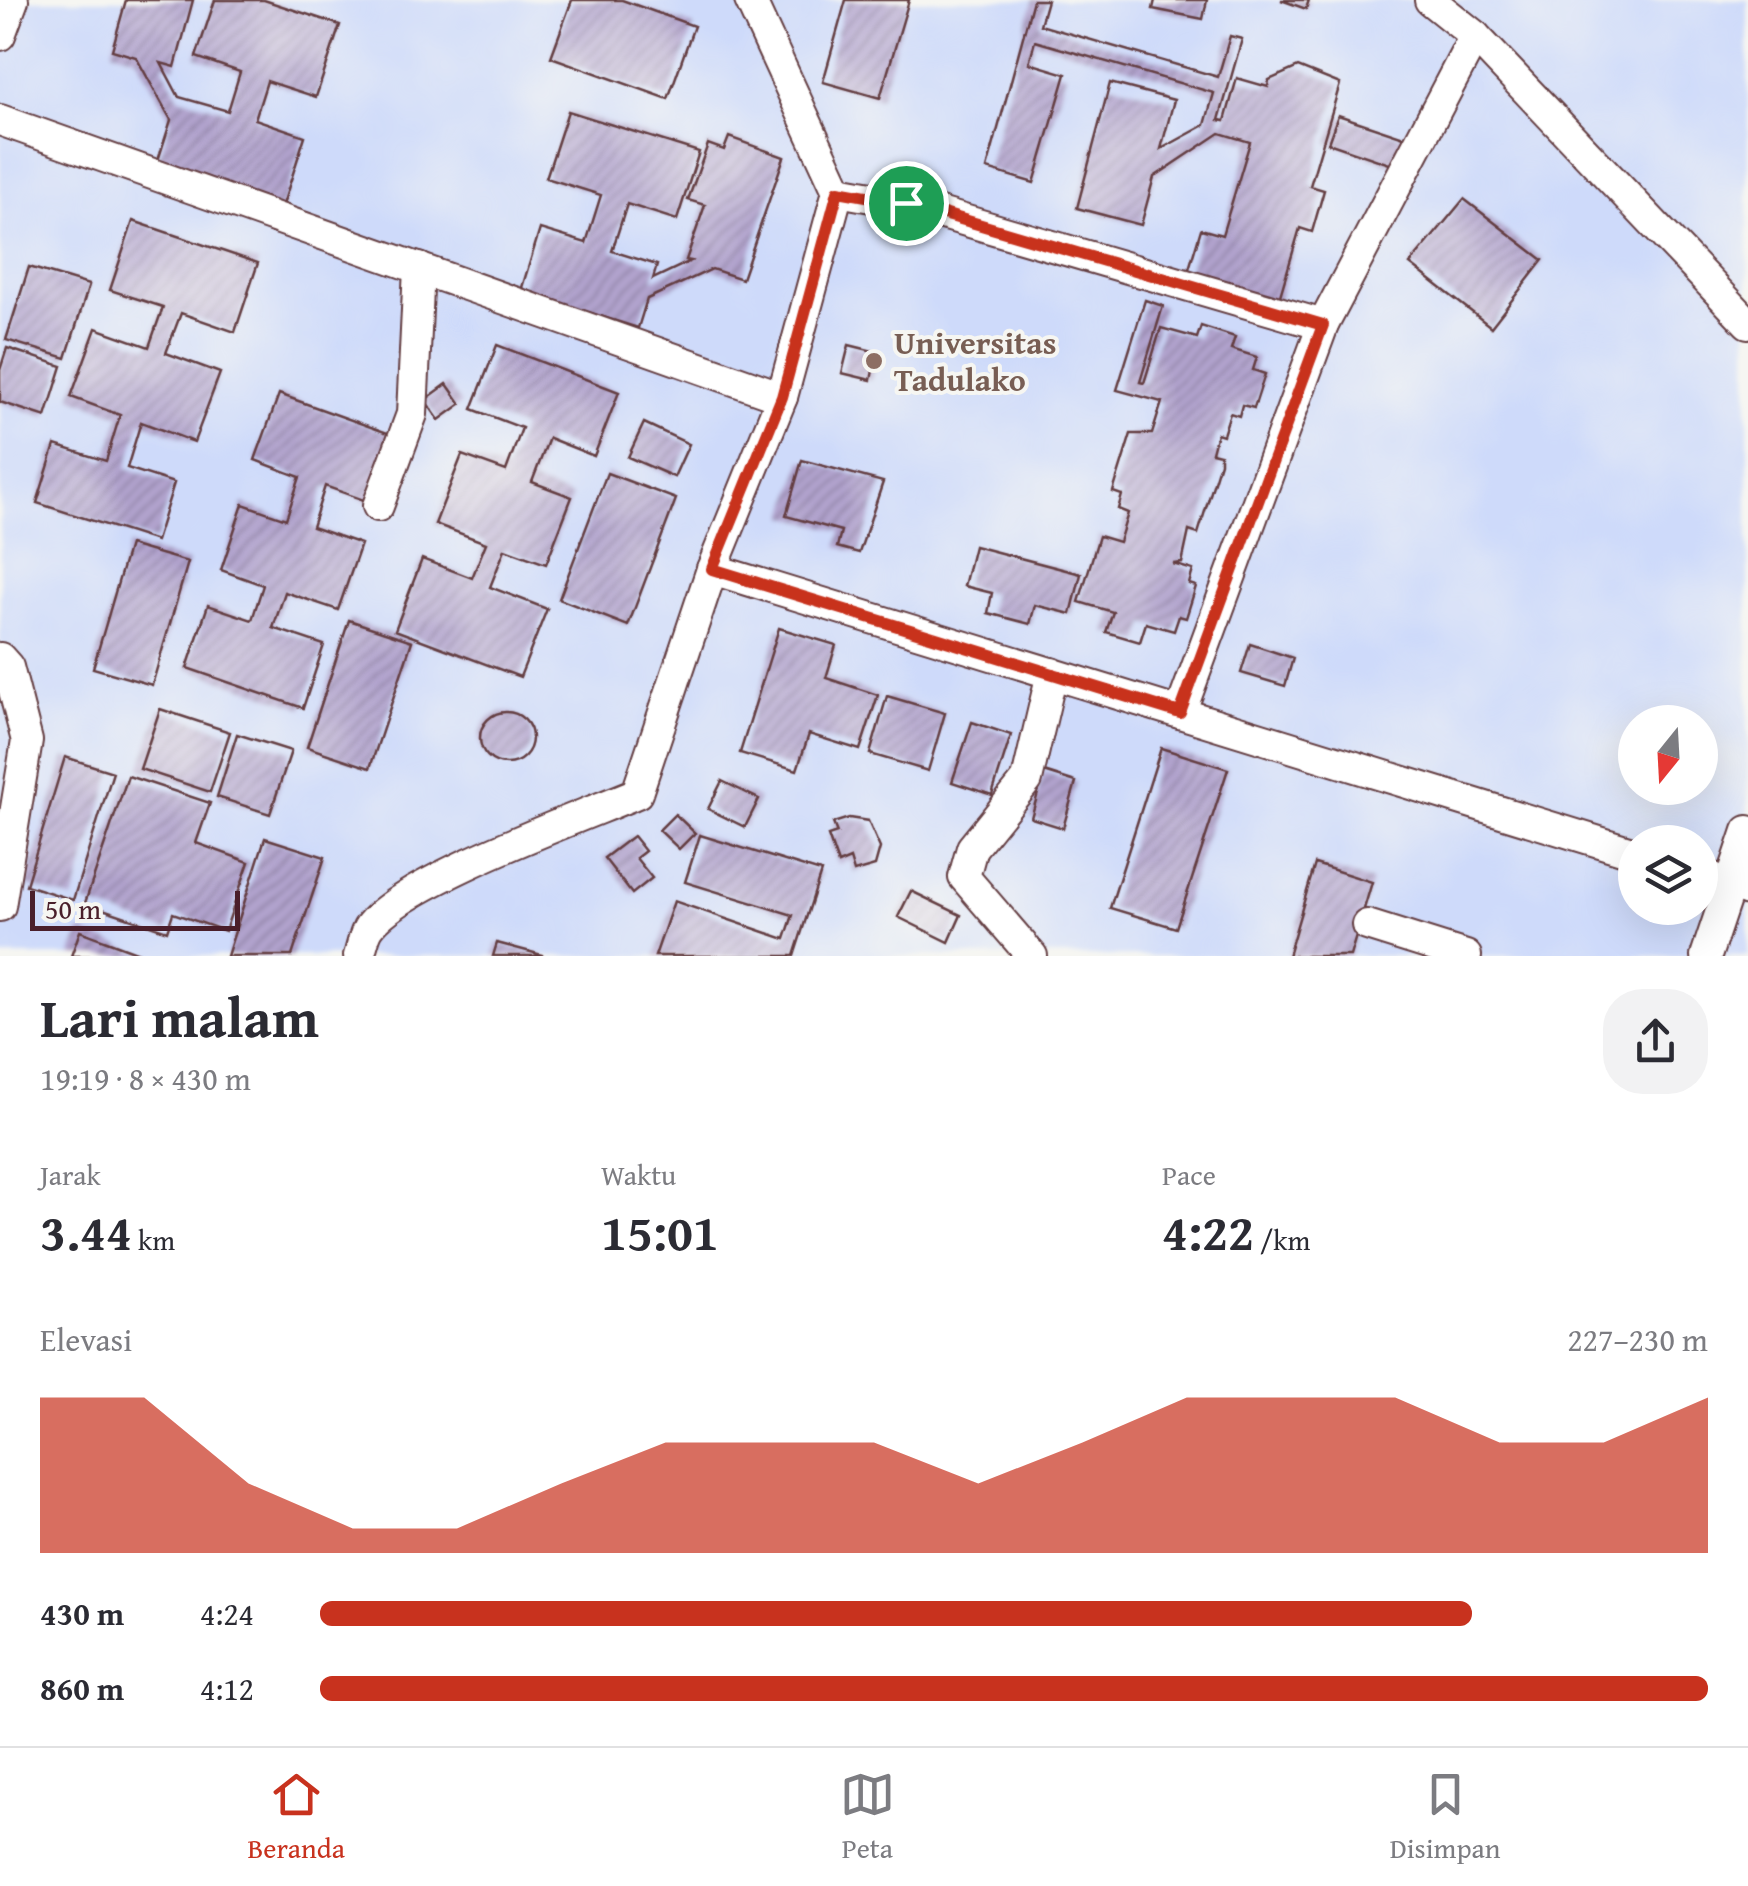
<!DOCTYPE html>
<html lang="id">
<meta charset="utf-8">
<style>
:root{--surface:#fff;--page:#f2f2f3;--text:#2b2b33;--muted:#7c7c81;--line:#e1e1e2;--accent:#c8321e}
body{margin:0;font-family:"Gentium Book Plus",serif;background:var(--page);color:var(--text);height:100vh;display:flex;flex-direction:column;font-size:38px;white-space:nowrap}
*{box-sizing:border-box;margin:0}
p{font-size:32px;color:var(--muted)}
.icon{flex:none;width:55px;height:55px;fill:none;stroke:currentColor;stroke-width:2;stroke-linecap:round;stroke-linejoin:round}
.map{position:relative;height:956px;overflow:hidden}
.details{display:flex;flex-direction:column;background:var(--surface);flex:1}
.details>*{flex:none}
.needle{width:65px;rotate:198deg}
.buttons{position:absolute;left:1618px;top:705px;display:grid;gap:20px}
.buttons a{display:grid;place-items:center;width:100px;height:100px;border-radius:50%;background:var(--surface);box-shadow:0 10px 40px #0002;font-size:50px}
.scale{position:absolute;left:30px;bottom:25px;width:210px;box-sizing:border-box;padding-left:10px;border:5px solid #4a1f2b;border-top:0;font-size:28px;line-height:35px;white-space:nowrap;color:#4a1f2b;-webkit-text-stroke:8px #f6f6f2;paint-order:stroke}
.pin{position:absolute;display:grid;place-items:center;width:85px;height:85px;color:#fff;margin:-42px;border:5px solid #fff;border-radius:50%;box-shadow:0 2px 10px #0007}
.round{display:grid;place-items:center;flex:none;width:105px;height:105px;border-radius:40px;background:var(--page)}
.headline{display:flex;align-items:center;justify-content:space-between;height:170px;padding:0 40px}
h1{font-size:55px;font-weight:800;line-height:75px}
.figures{display:grid;grid-template-columns:repeat(3,1fr);gap:15px;height:170px;padding:10px 40px}
.figures div{display:grid;align-content:center}
.figures b{font-size:50px;font-weight:800}
.figures small{font-size:28px;font-weight:400}
.figures p{font-size:28px}
.chart{height:280px;padding:20px 40px}
.chart p{display:flex;justify-content:space-between}
.chart svg{width:100%;height:180px;margin-top:10px;fill:var(--accent);opacity:.7}
ul{padding:0 40px;list-style:none;font-size:32px}
li{display:grid;grid-template-columns:160px 120px 1fr;align-items:center;height:75px}
li i{height:25px;border-radius:12px;background:var(--accent)}
.tabs{display:flex;justify-content:space-around;align-items:center;height:140px;border-top:2px solid var(--line);background:var(--surface);font-size:28px;color:var(--muted)}
.tabs a{display:grid;justify-items:center;gap:5px}
.tabs .active{color:var(--accent)}
.map>svg:first-child{display:block}
</style>
<div class="map">
<svg width="1748" height="956" viewBox="0 0 1748 956">
<defs>
<pattern id="building-hatch" width="6" height="6" patternUnits="userSpaceOnUse" patternTransform="scale(2.5)"><rect width="6" height="6" fill="#b1a3cd"/><path d="M-1 1l2-2M0 6l6-6M5 7l2-2" fill="none" stroke="#9284a7"/></pattern>
</defs>
<rect width="100%" height="100%" fill="#f6f6f2"/>
<filter id="ink" filterUnits="userSpaceOnUse"><feTurbulence type="fractalNoise" baseFrequency=".01" numOctaves="2"/><feDisplacementMap in="SourceGraphic" scale="20" xChannelSelector="R" yChannelSelector="G"/><feConvolveMatrix kernelMatrix="1 2 1 2 8 2 1 2 1" color-interpolation-filters="sRGB"/></filter>
<filter id="wash" filterUnits="userSpaceOnUse"><feTurbulence type="fractalNoise" baseFrequency=".0048" numOctaves="4" result="noise"/><feDisplacementMap in="SourceGraphic" scale="40" xChannelSelector="R" yChannelSelector="G"/><feGaussianBlur stdDeviation="2.25" result="paint"/><feColorMatrix in="noise" values="0 0 0 0 0 0 0 0 0 0 0 0 0 0 0 0 0 1.4 0 .05"/><feComposite in="paint" operator="in"/></filter>
<g filter="url(#wash)">
<rect width="100%" height="100%" fill="#f1debe"/>
<path fill="#cedafa" fill-rule="evenodd" d="M0,0h1748v956h-1748zM1635,722h65v66h-65zM1635,842h65v66h-65z"/>
<g id="blocks">
<g fill="url(#building-hatch)">
<path d="M126,0h67l-18,67 -14,-4 18,34 49,14 12,-39 -44,-15 19,-57h49l76,25 -24,72 -49,-16 -12,38 50,17 -25,78 -126,-41 17,-53 -35,-63 -24,-7z"/>
<path d="M572,0h50l72,26 -26,73 -117,-42z"/>
<path d="M846,0h63l-29,98 -57,-16z"/>
<path d="M1033,0h14l-7,25 178,52 12,-41 12,3 -23,81 6,1 12,-43 31,9 1,-7 29,-13 42,17 -30,102 14,4 -12,42 -12,-4 -23,78 -91,-27 15,-50 21,6 28,-93 -30,-9 -66,44 -13,48 -64,-17 33,-125 64,17 -13,49 44,-24 9,-32 -179,-52 -6,22 37,11 -32,109 -47,-14z"/>
<path d="M1155,0h52l-4,19 -50,-10z"/>
<path d="M1281,0h28l-3,9z"/>
<path d="M568,111l131,41 -22,68 -50,-16 -15,47 45,14 -4,14 38,-18 -5,-1 19,-55 -17,-5 20,-56 16,6 5,-13 55,20 -42,122 -30,-10 -65,30 -9,29 -117,-37 19,-62 46,14 15,-48 -55,-17z"/>
<path d="M1338,115l69,23 -9,29 -70,-24z"/>
<path d="M1464,199l79,61 -52,67 -81,-63z"/>
<path d="M133,221l125,42 -23,69 -54,-19 -15,40 54,20 -26,69 -53,-20 -14,46 47,15 -18,58 -119,-38 18,-58 51,16 14,-46 -49,-18 25,-69 53,19 14,-40 -53,-17z"/>
<path d="M29,267l60,18 -23,73 -60,-18z"/>
<path d="M1145,300l18,6 -23,76 4,1 17,-55 36,10 4,-12 34,11 -4,12 26,8 -4,13 12,4 -11,34 -12,-3 -3,11 -9,-3 -7,22 -6,-2 -5,19 8,2v8l-22,72 -9,-3 -7,32 -9,1 20,6 -4,14 7,2 -10,32 -7,-2 -5,15 -28,-8 -6,19 -34,-10 7,-20 -34,-10 20,-66 20,6 9,-29 -10,-4 4,-14 -9,-3 18,-58h21l10,-32 -45,-12z"/>
<path d="M497,345l122,47 -25,64 -45,-18 -17,44 40,15 -26,67 -41,-15 -15,38 57,22 -27,68 -125,-47 27,-71 50,19 14,-35 -51,-19 27,-69 44,16 16,-43 -50,-19z"/>
<path d="M849,345l28,7 -6,28 -29,-7z"/>
<path d="M7,348l55,18 -16,51 -46,-15v-32z"/>
<path d="M447,384l14,20 -22,16 -14,-20z"/>
<path d="M279,394l117,42 -24,67 -47,-17 -13,41 49,17 -23,66 -53,-18 -12,36 51,17 -21,63 -116,-40 21,-63 44,15 11,-35 -42,-15 22,-66 43,15 14,-42 -45,-17z"/>
<path d="M644,423l45,21 -15,33 -46,-20z"/>
<path d="M802,460l81,22 -24,71 -22,-6 4,-16 -55,-15z"/>
<path d="M607,473l69,26 -48,127 -69,-27z"/>
<path d="M129,545l59,17 -36,123 -59,-17z"/>
<path d="M974,546l107,28 -10,40 -36,-9 -5,19 -42,-11 4,-20 -28,-7z"/>
<path d="M349,620l63,21 -42,127 -63,-21z"/>
<path d="M779,628l57,17 -10,33 52,17 -18,55 -51,-16 -12,36 -57,-17z"/>
<path d="M1250,644l43,14 -8,28 -44,-13z"/>
<path d="M887,696l58,17 -17,58 -58,-17z"/>
<path d="M160,709l70,23 -20,60 -70,-23z"/>
<circle cx="506" cy="738" r="26"/>
<path d="M972,722l39,13 -19,60 -40,-13z"/>
<path d="M237,734l54,17 -21,63 -53,-17z"/>
<path d="M1161,748l67,21 -52,159 -66,-20z"/>
<path d="M65,757l48,15 -40,128 -47,-15z"/>
<path d="M1044,772l32,10 -13,46 -32,-10z"/>
<path d="M128,776l82,27 -14,40 53,19 -24,69 -52,-18 -6,18 -82,-28z"/>
<path d="M722,781l37,18 -14,28 -37,-18z"/>
<path d="M675,814l20,19 -16,16 -20,-19z"/>
<path d="M849,818l19,3 12,27 -5,18 -21,6 -4,-13 -12,5 -10,-28 9,-3 -4,-10z"/>
<path d="M700,835l121,37 -27,84h-139l19,-55 111,38 8,-24 -108,-33z"/>
<path d="M633,836l12,15 -9,7 16,20 -20,16 -28,-36z"/>
<path d="M265,838l60,19 -33,99h-65z"/>
<path d="M1315,864l57,18 -22,74h-62z"/>
<path d="M911,891l50,24 -12,27 -51,-25z"/>
<path d="M80,931l67,25h-76z"/>
<path d="M497,943l45,12v1h-49z"/>
</g>
</g>
</g>
<g filter="url(#ink)">
<use href="#blocks" fill-opacity="0" stroke="#633c41" stroke-width="2.5"/>
<g fill="none" stroke-linecap="round" stroke-linejoin="round">
<defs>
<g id="minor">
<path d="M1430,0l45,36 273,287"/>
<path d="M0,35l13,-35"/>
<path d="M0,120l782,277"/>
<path d="M838,191l67,12 418,122"/>
<path d="M378,506l34,-92 7,-146"/>
<path d="M712,569l923,284"/>
<path d="M0,658l8,9 19,74 -27,165"/>
<path d="M1180,713l143,-388 152,-289"/>
<path d="M1700,873l48,18"/>
<path d="M1367,925l99,31"/>
<path d="M359,956c3,-9 5,-22 10,-29 32,-45 211,-110 268,-134l75,-224 70,-172 56,-206 -88,-191"/>
<path d="M1032,956l-68,-79 8,-29 55,-68 25,-107"/>
<path d="M1706,956l42,-125"/>
</g>
</defs>
<use href="#minor" stroke="#633c41" stroke-width="34"/>
<use href="#minor" stroke="#fff" stroke-width="30"/>
</g>
</g>
<g fill="none" stroke-linecap="round" stroke-linejoin="round" filter="url(#ink)">
<defs>
<path id="route" d="M838,191l68,12 417,122 -143,388 -468,-144 70,-172z"/>
</defs>
<use href="#route" stroke="#fff" stroke-width="20"/>
<use href="#route" stroke="#c8321e" stroke-width="12"/>
</g>
<circle fill="#8d6e63" stroke="#f6f6f2" stroke-width="4" cx="874" cy="361" r="10"/>
<g text-anchor="middle" stroke-width="8" stroke-linejoin="round" paint-order="stroke">
<g font-size="32" font-weight="bold" fill="#785e54" stroke="#f6f6f2" text-anchor="start">
<text x="894" y="354">Universitas<tspan x="894" dy="37">Tadulako</tspan></text>
</g>
</g>
</svg>
<div class="buttons">
<a><svg class="needle" viewBox="-14 -14 28 28"><path d="M0-13l5 13h-10z" fill="#e53935"/><path d="M0 13l5-13h-10z" fill="#7c7c81"/></svg></a>
<a><svg class="icon" aria-label="layers" viewBox="0 0 24 24"><path d="M12 4l9 5-9 5-9-5zM3 14l9 5 9-5"/></svg></a>
</div>
<div class="scale">50 m</div>
<div class="pin" style="left:906px;top:203px;background:#1e9e55"><svg class="icon" aria-label="arrive" viewBox="0 0 24 24"><path d="M6 21V4h12l-3 4 3 4H6"/></svg></div>
</div>
<section class="details">
<div class="headline"><div><h1>Lari malam</h1><p>19:19 · 8 × 430 m</p></div><a class="round"><svg class="icon" aria-label="share" viewBox="0 0 24 24"><path d="M12 15V3M7 8l5-5 5 5M5 13v7h14v-7"/></svg></a></div>
<div class="figures">
<div><p>Jarak</p><b>3.44<small> km</small></b></div>
<div><p>Waktu</p><b>15:01</b></div>
<div><p>Pace</p><b>4:22<small> /km</small></b></div>
</div>
<div class="chart"><p><span>Elevasi</span>227–230 m</p>
<svg viewBox="0 0 160 44" preserveAspectRatio="none"><path d="M0 44V6L10 6L20 27L30 38L40 38L50 27L60 17L70 17L80 17L90 27L100 17L110 6L120 6L130 6L140 17L150 17L160 6V44z"/></svg>
</div>
<ul>
<li><b>430 m</b>4:24<i style="width:83%"></i></li>
<li><b>860 m</b>4:12<i style="width:100%"></i></li>
</ul>
</section>
<nav class="tabs">
<a class="active"><svg class="icon" aria-label="home" viewBox="0 0 24 24"><path d="M3 11l9-7 9 7M6 9v11h12V9"/></svg>Beranda</a>
<a><svg class="icon" aria-label="map" viewBox="0 0 24 24"><path d="M3 6l6-2 6 2 6-2v14l-6 2-6-2-6 2zM9 4v14M15 6v14"/></svg>Peta</a>
<a><svg class="icon" aria-label="saved" viewBox="0 0 24 24"><path d="M7 4h10v16l-5-4-5 4z"/></svg>Disimpan</a>
</nav>
